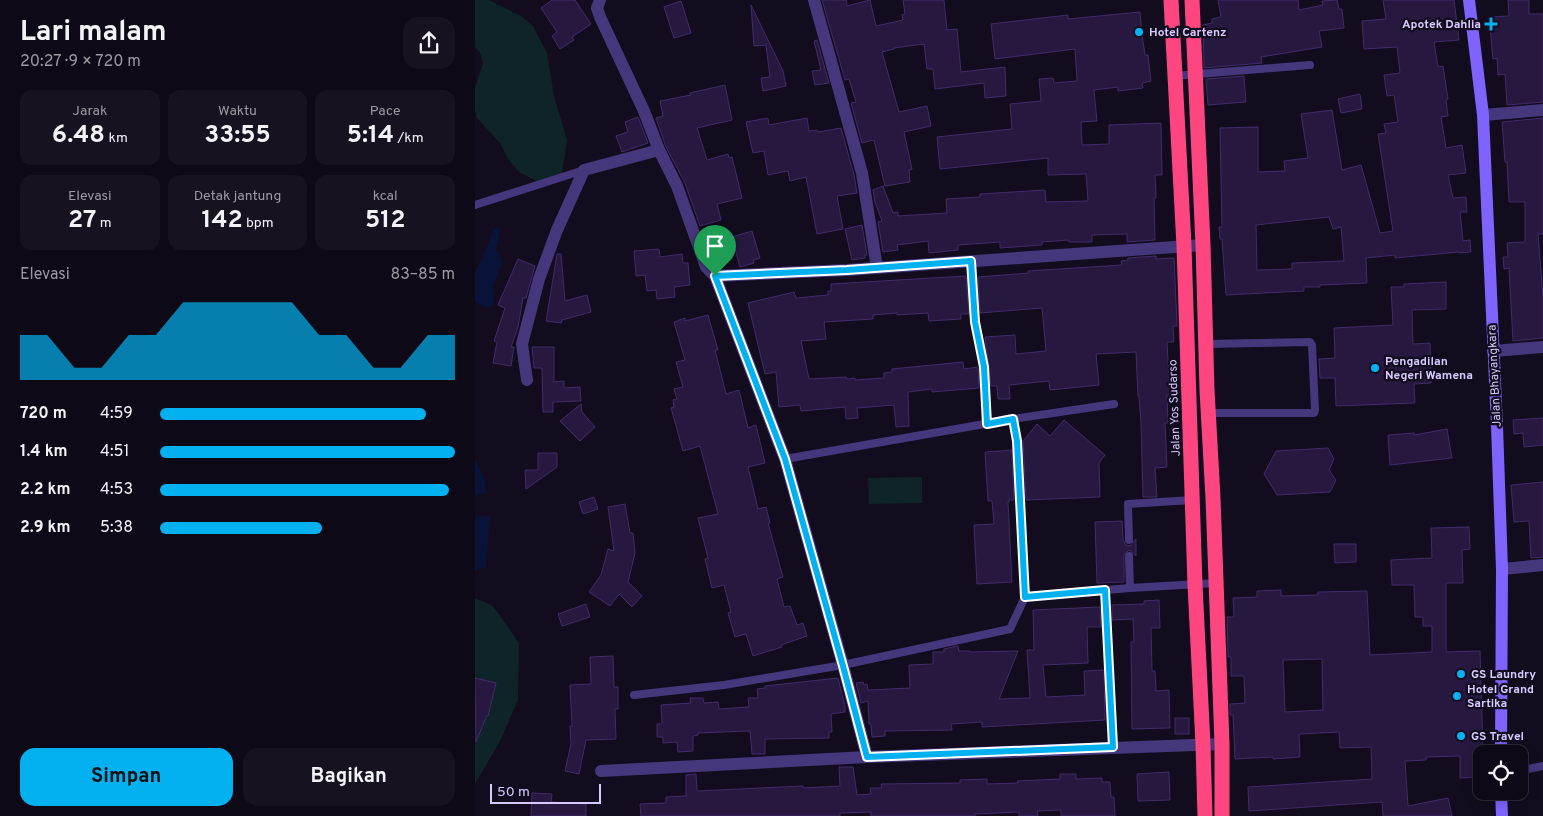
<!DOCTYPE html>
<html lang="id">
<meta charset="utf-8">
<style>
:root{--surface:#0e0916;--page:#17121f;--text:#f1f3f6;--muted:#9b9aa1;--line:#2e2a35;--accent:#03b1f1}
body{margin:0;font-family:Overpass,sans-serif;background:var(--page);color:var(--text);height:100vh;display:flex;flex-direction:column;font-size:19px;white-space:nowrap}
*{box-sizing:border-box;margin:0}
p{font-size:16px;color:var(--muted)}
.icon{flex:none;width:28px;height:28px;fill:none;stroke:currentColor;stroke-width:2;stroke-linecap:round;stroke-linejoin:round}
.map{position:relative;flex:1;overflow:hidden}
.drawer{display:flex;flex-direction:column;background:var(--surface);width:475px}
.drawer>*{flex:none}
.buttons{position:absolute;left:998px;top:745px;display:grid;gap:10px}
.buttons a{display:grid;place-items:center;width:55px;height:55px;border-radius:10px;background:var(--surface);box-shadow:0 2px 12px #0003,0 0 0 1px var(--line);font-size:25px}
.scale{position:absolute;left:15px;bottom:12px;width:111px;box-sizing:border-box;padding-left:5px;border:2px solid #d8c9fe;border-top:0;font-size:14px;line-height:18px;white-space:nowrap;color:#d8c9fe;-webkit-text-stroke:4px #120c1e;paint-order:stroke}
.pin{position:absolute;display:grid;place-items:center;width:42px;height:42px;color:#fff;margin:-51px -21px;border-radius:50% 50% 50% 0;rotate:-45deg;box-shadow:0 0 5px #0007}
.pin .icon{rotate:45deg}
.round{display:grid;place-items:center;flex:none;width:52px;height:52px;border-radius:15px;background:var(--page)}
.headline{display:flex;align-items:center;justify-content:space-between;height:85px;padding:0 20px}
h1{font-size:28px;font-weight:700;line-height:38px}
.figures{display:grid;grid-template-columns:repeat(3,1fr);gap:8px;height:85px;padding:5px 20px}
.figures div{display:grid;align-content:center;border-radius:12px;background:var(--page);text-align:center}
.figures b{font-size:25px;font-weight:700}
.figures small{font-size:14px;font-weight:400}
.figures p{font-size:14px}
.chart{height:140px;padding:10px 20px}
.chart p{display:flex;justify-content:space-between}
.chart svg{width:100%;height:90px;margin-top:5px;fill:var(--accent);opacity:.7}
.cta{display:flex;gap:10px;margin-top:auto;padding:10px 20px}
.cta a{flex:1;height:58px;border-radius:15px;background:var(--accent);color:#111;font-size:20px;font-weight:700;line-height:58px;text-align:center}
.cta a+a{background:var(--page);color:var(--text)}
ul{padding:0 20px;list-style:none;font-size:16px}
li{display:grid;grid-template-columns:80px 60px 1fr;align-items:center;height:38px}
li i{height:12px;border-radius:6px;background:var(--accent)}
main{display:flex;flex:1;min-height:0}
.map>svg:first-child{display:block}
</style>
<main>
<section class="drawer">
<div class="headline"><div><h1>Lari malam</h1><p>20:27 · 9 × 720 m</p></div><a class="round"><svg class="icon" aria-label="share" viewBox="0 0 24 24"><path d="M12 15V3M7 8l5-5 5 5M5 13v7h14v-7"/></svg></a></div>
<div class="figures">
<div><p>Jarak</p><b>6.48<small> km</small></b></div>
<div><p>Waktu</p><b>33:55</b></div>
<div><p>Pace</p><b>5:14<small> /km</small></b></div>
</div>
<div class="figures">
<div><p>Elevasi</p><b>27<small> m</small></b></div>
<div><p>Detak jantung</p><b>142<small> bpm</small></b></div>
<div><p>kcal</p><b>512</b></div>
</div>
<div class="chart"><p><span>Elevasi</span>83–85 m</p>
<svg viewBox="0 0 160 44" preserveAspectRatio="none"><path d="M0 44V22L10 22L20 38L30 38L40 22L50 22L60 6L70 6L80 6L90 6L100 6L110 22L120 22L130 38L140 38L150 22L160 22V44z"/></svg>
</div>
<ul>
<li><b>720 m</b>4:59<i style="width:90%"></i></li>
<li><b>1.4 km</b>4:51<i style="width:100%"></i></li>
<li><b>2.2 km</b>4:53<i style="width:98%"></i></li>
<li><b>2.9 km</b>5:38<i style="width:55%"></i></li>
</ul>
<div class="cta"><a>Simpan</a><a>Bagikan</a></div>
</section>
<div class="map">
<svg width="1068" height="816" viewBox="0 0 1068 816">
<rect width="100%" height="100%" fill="#120c1e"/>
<g fill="#0f2428">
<path d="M0,0h14l32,16 12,10 14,27 7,43 13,44 -5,34 -20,10 -23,-12 -11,-13 -8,-16 -23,-25 -2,-7v-23l8,-25 -3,-11 -5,-5z"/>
<path d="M447,477v26l-53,1 -1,-26z"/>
<path d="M0,598l18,8 26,37 -1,57 -18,41 -25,43z"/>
</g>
<g fill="#09133a">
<path d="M26,228l-5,20 7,14 -10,23 1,18 -5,5 -14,-6v-30l8,-15 11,-28z"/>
<path d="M0,458c6,12 10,21 11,35l-11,3z"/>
<path d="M0,515l15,2 -4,50 -11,3z"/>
</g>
<g fill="#26183f" stroke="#422b6a" fill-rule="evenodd">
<path d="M77,0h23l16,24 -19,13 2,3 -14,9 -8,-13 5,-4 -16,-24z"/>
<path d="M347,0h24l1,6 23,-6 6,26 27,-6 -1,-5 3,-1 -2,-14h41l3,30 10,-1 4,43 44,-5 1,29 -21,2 -1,-15 -49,6 -2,-20h-6l-3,-25 -30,4v1l-12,3 17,60 28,-6 4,20 -27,6 8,37 -3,1 1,12 -25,4 -11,-46 -12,3 -11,-40 5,-1 -7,-23 -4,1z"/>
<path d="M743,0h80l1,10 24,-5 -1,-4 15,-1 2,9h3l2,19 -25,3 3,16 -61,10 1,6 -58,5 -1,-43 9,-2v-4l9,-2z"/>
<path d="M908,0h71l5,40 -25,2 4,25 5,-1 5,33 -2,1 2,16 -7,1 5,31 16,-3 4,28 -18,2 5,23 13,-1 1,15h-7l3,29 7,-1 1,12 -12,1v-1l-64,6v-3l-29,3 1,25 -47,2v2h-16v4l-78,4 -4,-56h-2l-1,-12h3l-2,-99 38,-1v45l27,-1 -1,-10 24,-3 -7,-44 31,-4 10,60 19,-5 19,68 13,-2 -15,-97 8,-1 -2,-9 14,-2 -4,-27 -7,1 -3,-21 16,-2 -3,-26 -33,2 -2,-28 24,-2zM854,217l4,12 8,-2 3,34 -52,2v6l-35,1 -1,-45z"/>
<path d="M1033,0h21v14h14v88l-36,3 -2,-31 -7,1 -1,-17 -4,1 -4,-42 20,-1z"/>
<path d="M206,1l10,32 -17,5 -10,-31z"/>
<path d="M276,5l32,66 3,15 -23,5 -2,-13 9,-1 -4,-32 -12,1z"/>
<path d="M665,12l2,23 3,20h3l3,26 -9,2 1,5 -25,3v-4l-24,3 3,31 -16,1 1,23 27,-1v-19l52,-2 1,52h-7l1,23h-2l1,42 -28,2v-8l-35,1v7h-23l-1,-2 -26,2v3l-42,3v-6l-42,3v5l-29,3 -1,-12 -31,4 1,5 -15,2 -5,-30 4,-1 -7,-19 -2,-12 10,-4 10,27 5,-1v4l49,-3 -1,-14 34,-2v-3l65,-4 1,12 42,-1 -2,-27 -38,1v-17l-108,11 -3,-32 75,-8 -2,-25 31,-3 -2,-22 14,-1 1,5 23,-2 -2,-32 -80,10 -4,-35 77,-9v4z"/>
<path d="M342,40l12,43 -14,2 -3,-14 9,-1 -7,-29z"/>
<path d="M769,76l2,26 -38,3 -2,-26z"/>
<path d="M250,85l7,35 -35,8 10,32 21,-6 1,4 3,-1 10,41 -25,6 4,16 -21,6 -15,-43 -19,-36 -10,-29 7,-2 -3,-15 31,-6 -1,-2z"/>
<path d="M885,94l2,15 -21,4 -3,-14z"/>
<path d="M163,117l10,26 -26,9 -6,-16 12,-4 -3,-10z"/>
<path d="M293,118l1,7 38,-7 2,13 8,-1 1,2 23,-4 13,47 3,18 -20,3 6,33 -26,5 -11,-57 -16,4 -2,-10 -20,4 -4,-24 -11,2 -7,-31z"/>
<path d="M1068,118v116h-5l5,63v41l-30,3 -4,-73 -5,1 -1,-12h5l-1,-14 18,-1v-40h-16l-2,-40h-2l-3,-40z"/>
<path d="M387,225l5,30h-2v3l-13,2 -7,-31z"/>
<path d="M277,231l8,27 -7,2 1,3 -14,4 -8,-30z"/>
<path d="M184,249l1,8 22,-3 1,9h5l2,22 -16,2 1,10 -18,2 -1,-9 -9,1 -2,-16 -9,1 -2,-25z"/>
<path d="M82,254h4l4,47 22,-6 4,17 -29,8 -1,3 -15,-2z"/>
<path d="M681,256v3l18,-1 3,68h-4l1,16h-7l3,53h-3l1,28h-3l2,44 -12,1 2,29h-14l-2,-73 -2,-28h-1l-2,-44 -40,2 3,31 -49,5 -1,-9 -40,4 1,14h-12l-1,-13h-6l-6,-49 30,-2 1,19 30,-3 -4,-43 -62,5 -2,-36 51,-4 -1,-2 94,-6 -1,-4 7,-1v-2z"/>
<path d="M43,259l17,7 -9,32h-3l-5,29 -7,20h3l-3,19 -18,-3 4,-21 -3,-1 11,-33 -7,-3z"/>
<path d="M491,276l3,38h-8v5l-32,2 -1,-8 -31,2v-2l-24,2v4l-49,3 2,17 -25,2 8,38 37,-2 1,2 8,-1v2l29,-2v-5l8,-1v-3l71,-7 1,7 14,-2 1,21 -47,4v-3l-24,3 1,34 -13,1 -2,-22 -37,3 1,10 -12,1 -1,-12 -44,4 -1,-6 -21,2 -3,-35 -11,2 -17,-71 46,-11 2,6 32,-3v-4h3v-7z"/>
<path d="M971,282v27l-34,1 1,34 17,-1 1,40 -17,1 1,19 -79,3 -1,-28h-15l-1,-19 16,-1 -1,-30 59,-3 -2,-38h13v-3z"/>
<path d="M233,315l10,35h-3l11,44 13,-4 9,38 8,-3 9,38 -17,4 10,42 8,-2 4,16h-2l15,54 -6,2 7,28 6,-1 7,19 6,-2 4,13 -26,9 1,2 -29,9 -7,-22 -11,3 -7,-24 3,-1 -7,-27 -12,3 -7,-29 3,-1 -10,-40 20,-4 -18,-68 -17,5 -12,-43 3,-1 -1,-7 4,-1 -3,-10 9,-2 -7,-25 9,-2 -11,-38 11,-4v3z"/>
<path d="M57,347h22v35l10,-1v7l16,-1 1,14 -28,1v10h-10l-1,-44h-8z"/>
<path d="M106,404l1,8 13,15 -15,14 -20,-20z"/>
<path d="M1068,418v27l-19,2 -1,-14 -9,1 -1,-14z"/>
<path d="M589,420l41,35 -6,8 1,34 -74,3 -3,-59 14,-17 13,12z"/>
<path d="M972,429l5,29 -62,7 -2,-30 26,-2v2z"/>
<path d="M853,448l6,11 -5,11 7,10 -6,12 -53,3 -13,-21 12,-23z"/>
<path d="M537,450l2,50h-5l-1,3 4,79 -35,2 -3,-59 20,-1 -2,-23h-4l-3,-49z"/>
<path d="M63,453h19v14l-31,22 -1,-19h13z"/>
<path d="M1068,482v75l-12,1 -2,-37 -15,1 -3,-37z"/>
<path d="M119,497l4,12 -15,5 -4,-12z"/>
<path d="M150,504l5,29h3l2,20 -7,29 14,14 -10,11 -13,-13 -9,12 -21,-14 12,-17 7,-26 6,2 -6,-44z"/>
<path d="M647,521l1,19 3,5 4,1 6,-7v17l-7,-6 -5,4v28l-27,1 -2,-61z"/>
<path d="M994,527l1,22 -8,1 1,33h-17v69l34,-1 3,99 -9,1 1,26 -15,1v-22l-34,1v3l-21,1 3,45 40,-8 4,18h-69l-1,-14 -133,9 -1,-24 124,-8 -1,-32 -31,1 -1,-16 -40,2 1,23 -27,2v-2l-38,2 -2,-44h-3v-11l15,-1 -1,-27h-13v-19h-3l-1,-40h7l-1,-19 24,-1v-6l24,-1v6l37,-1v-3l49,-1 3,64 62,-3v-26h-9v-9h-8l-1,-32h-22l-1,-25 41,-2 -1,-30zM847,659l1,51 -38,2 -2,-52z"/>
<path d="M859,544h22v18l-21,1z"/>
<path d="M684,600l1,28h-9l1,43h3l1,20 13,-1 1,38 -38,1 -1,-87h3l-1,-23 -21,1v-15l32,-1v-3z"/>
<path d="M111,604l4,13 -28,9 -4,-12z"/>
<path d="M625,607l1,20h-14l1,36 -45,2 3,32 39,-2 -1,-24 20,-1 1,50 -123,7v-5l-31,2 1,6 -67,1v5l-13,1 -1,-13h-2l-1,-23 -7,2 -5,-20 7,-1 1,3 3,-1 1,6 42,-2 -1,-23 24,-1v-12h11v-3l13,-3h1l1,5h11v1l48,-1 -19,48 31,-1 -3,-48h7l-1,-40z"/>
<path d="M138,656l1,31h4v22h-3l1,30 -30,1 -7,34 -14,-3 6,-27 -1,-18h2l-2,-41 21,-1 -1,-27z"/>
<path d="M0,678l21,5 -8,33 -1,-1 -11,27z"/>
<path d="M363,678l7,28v6l-14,2 1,18h-3v6l-64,1v15h-13l-2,-23 -52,2v2l-5,1v15l-15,1 -1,-10 -14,1v-6h-6v-13h5l-1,-19 30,-2 -1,-5h13l1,5 14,-1 1,7 30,-2 -1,-9h10l-1,-9 8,-1v-2z"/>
<rect x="700" y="718" width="14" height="16"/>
<path d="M364,767h14l4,28 14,-1 -1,-6h12l-1,-4 79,-1v-3l27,-1v5l31,-1 -1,-2 43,-2v-5h16v5l26,-1v4h8l1,15h3l1,19h-54v-6l-24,1 1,5h-19v-4l-44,2v2h-104v-4l-31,1v3h-199l-1,-12 26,-1v-6l20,-1v-21l10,-1 1,17 106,-5v2l37,-2z"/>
<path d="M694,772l1,28 -32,1 -1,-27z"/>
<path d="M57,793l20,1 -1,8 35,2v12h-55z"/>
</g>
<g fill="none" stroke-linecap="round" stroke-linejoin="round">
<g stroke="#46377c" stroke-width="8">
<path d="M699,76l136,-11"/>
<path d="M0,205l109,-35"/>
<path d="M496,261l4,61 9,45 3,57"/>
<path d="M730,344l105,-2 2,3 3,65 -1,3h-106"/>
<path d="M538,419l4,22 8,156 105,-9"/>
<path d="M310,459l228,-40 101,-15"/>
<path d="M654,540l-1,-36 64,-4"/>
<path d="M654,556l1,32 86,-5"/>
<path d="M630,590l9,157"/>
<path d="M159,695l90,-10 119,-20 167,-36 15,-32"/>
<path d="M1044,771l24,-5"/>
</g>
<g stroke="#46377c" stroke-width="12">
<path d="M125,0l-3,8 3,9 44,94 15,39 18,36 29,81 9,9 70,183 58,206 24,92"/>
<path d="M339,0l48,173 15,95"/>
<path d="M1008,115l60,-5"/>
<path d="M240,276l132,-6 356,-25"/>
<path d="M1018,351l50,-4"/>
<path d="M52,380l-5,-36 17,-65 18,-49 27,-60 75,-20"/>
<path d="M1027,569l41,-4"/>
<path d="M126,771l266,-14 355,-13"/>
</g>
<g stroke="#8062fd" stroke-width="12">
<path d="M994,0l14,115 14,311 5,143 -1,185"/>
<path d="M1026,791l1,25"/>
</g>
<g stroke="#fd467f" stroke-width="15">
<path d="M696,0l13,246 11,339 8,159 2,72"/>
<path d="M717,0l11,245 4,145 6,108 9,246v72"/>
</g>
</g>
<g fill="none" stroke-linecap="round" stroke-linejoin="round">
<defs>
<path id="route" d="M496,261l4,61 9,45 3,57 26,-5 4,22 8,156 80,-7 8,157 -246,10 -24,-91 -58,-207 -70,-183 132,-6z"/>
</defs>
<use href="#route" stroke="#fff" stroke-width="10"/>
<use href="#route" stroke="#03b1f1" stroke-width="6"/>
</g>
<g fill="#03b1f1" stroke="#120c1e" stroke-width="2">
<path d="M1013.5 16.5h5v5h5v5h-5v5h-5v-5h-5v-5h5z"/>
<circle cx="664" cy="32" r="5"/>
<circle cx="900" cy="368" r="5"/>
<circle cx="986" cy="674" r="5"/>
<circle cx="982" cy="696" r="5"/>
<circle cx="986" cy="736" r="5"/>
</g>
<g text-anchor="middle" stroke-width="4.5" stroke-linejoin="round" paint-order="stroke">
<g font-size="12" font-weight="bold" fill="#d8c9fe" stroke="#120c1e" text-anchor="start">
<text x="1006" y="28" text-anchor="end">Apotek Dahlia</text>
<text x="674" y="36">Hotel Cartenz</text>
<text x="910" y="365">Pengadilan<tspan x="910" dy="14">Negeri Wamena</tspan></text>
<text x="996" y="678">GS Laundry</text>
<text x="992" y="693">Hotel Grand<tspan x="992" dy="14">Sartika</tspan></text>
<text x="996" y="740">GS Travel</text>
</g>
<g font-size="12" fill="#d8c9fe" stroke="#120c1e">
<text transform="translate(1019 376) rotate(-93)" y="4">Jalan Bhayangkara</text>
<text transform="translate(699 408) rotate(-92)" y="4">Jalan Yos Sudarso</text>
</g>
</g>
</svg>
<div class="buttons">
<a><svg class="icon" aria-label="locate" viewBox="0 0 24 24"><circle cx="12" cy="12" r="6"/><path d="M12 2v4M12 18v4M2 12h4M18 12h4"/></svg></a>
</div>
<div class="scale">50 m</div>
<div class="pin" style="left:240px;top:276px;background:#1e9e55"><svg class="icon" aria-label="arrive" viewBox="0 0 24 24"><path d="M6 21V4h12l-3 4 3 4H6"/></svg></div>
</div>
</main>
